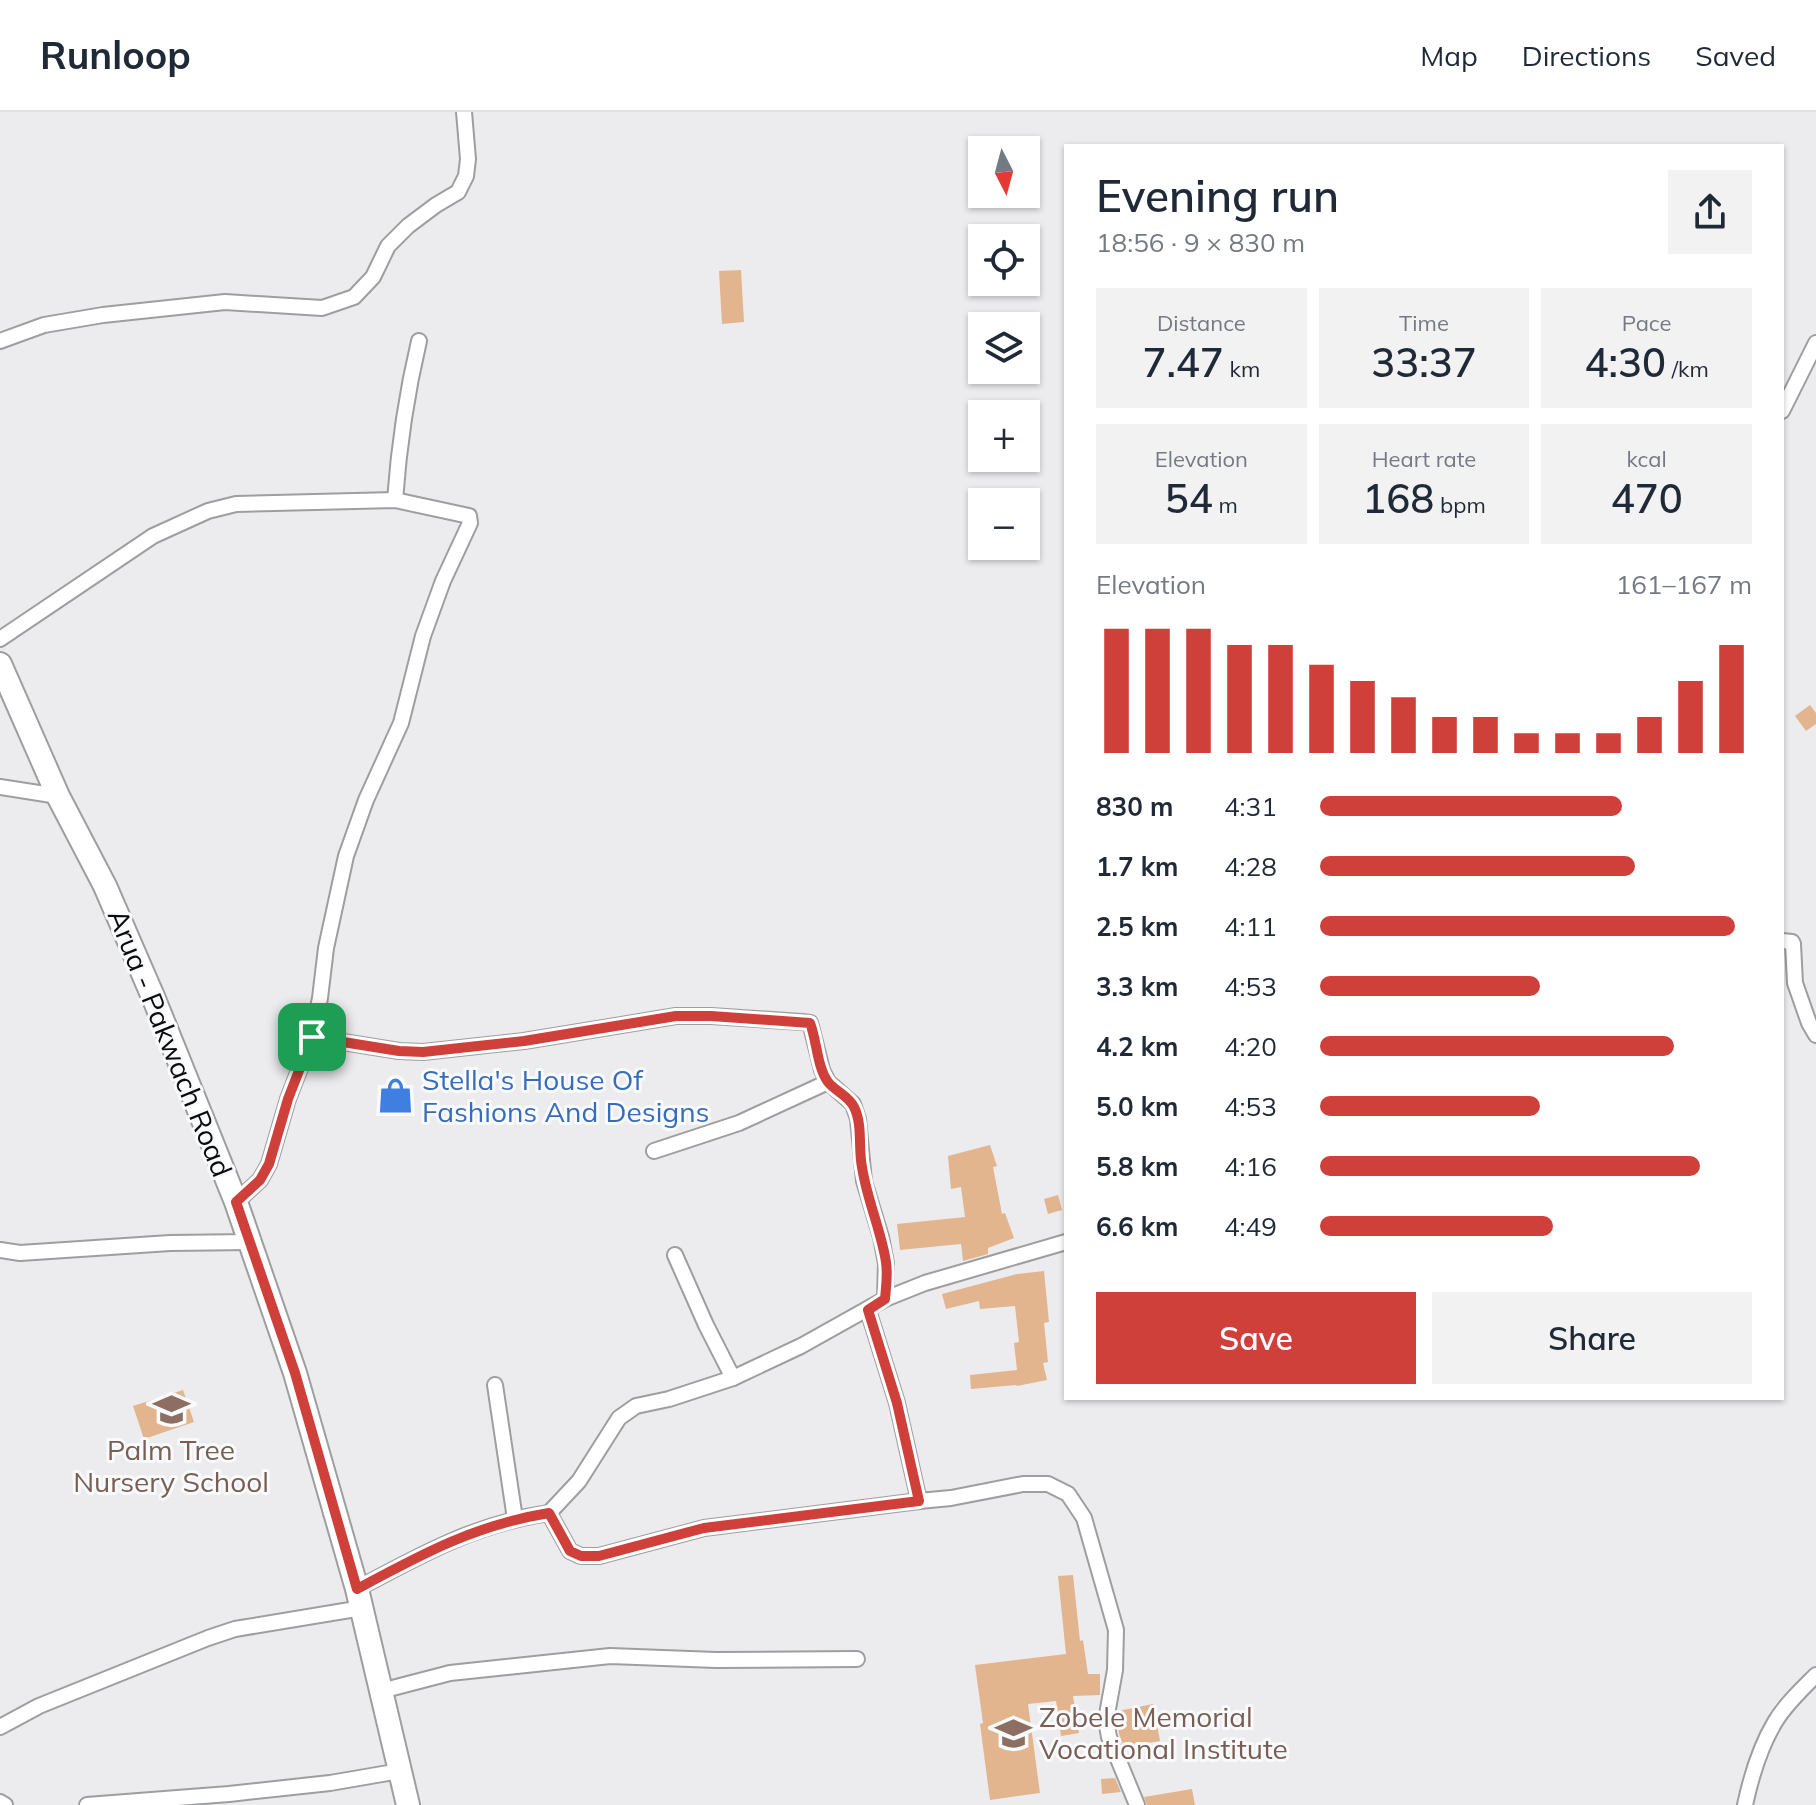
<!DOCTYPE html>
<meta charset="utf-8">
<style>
:root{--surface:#fff;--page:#f2f2f3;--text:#1f2937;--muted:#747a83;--line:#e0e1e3;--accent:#cf403b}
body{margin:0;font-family:Mulish,sans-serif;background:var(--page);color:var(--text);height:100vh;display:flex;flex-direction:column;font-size:30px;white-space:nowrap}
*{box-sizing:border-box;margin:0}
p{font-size:26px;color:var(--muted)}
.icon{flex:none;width:44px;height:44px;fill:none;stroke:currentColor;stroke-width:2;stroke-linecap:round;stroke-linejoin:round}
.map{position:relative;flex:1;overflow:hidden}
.panel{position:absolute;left:1064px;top:32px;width:720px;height:1256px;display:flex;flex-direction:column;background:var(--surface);border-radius:0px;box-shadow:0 2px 6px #0004}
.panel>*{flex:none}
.needle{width:52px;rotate:174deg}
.controls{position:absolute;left:968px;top:24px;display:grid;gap:16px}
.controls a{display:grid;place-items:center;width:72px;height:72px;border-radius:0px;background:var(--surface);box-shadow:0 2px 6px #0004;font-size:40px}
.pin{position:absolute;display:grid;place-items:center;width:68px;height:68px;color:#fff;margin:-34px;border-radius:16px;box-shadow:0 4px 12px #0006}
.round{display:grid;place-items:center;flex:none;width:84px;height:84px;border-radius:0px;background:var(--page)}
.overview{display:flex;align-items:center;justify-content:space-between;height:136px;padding:0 32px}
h1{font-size:44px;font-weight:600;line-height:60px}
.figures{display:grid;grid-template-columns:repeat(3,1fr);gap:12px;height:136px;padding:8px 32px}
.figures div{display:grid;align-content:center;border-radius:0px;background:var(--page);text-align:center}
.figures b{font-size:40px;font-weight:600}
.figures small{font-size:22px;font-weight:400}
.figures p{font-size:22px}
.chart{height:224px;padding:16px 32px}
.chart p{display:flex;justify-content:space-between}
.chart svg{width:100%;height:144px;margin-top:8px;stroke:var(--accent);stroke-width:6}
.button{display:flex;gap:16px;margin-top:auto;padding:16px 32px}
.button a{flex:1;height:92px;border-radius:0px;background:var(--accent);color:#fff;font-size:32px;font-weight:600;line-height:92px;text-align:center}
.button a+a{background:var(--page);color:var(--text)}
ul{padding:0 32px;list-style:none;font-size:26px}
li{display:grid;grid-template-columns:128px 96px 1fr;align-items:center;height:60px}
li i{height:20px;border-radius:10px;background:var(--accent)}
header{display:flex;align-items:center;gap:48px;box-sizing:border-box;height:112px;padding:0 40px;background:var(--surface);border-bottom:2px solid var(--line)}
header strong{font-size:38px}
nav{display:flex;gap:44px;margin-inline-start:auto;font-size:28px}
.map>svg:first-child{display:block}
</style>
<header>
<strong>Runloop</strong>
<nav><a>Map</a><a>Directions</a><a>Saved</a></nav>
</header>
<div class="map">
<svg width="1816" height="1693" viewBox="0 0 1816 1693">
<rect width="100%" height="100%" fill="#ececee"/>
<g fill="#e2b58f">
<path d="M741,158l3,52 -22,2 -3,-53z"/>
<path d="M1810,593l6,8v11l-10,7 -11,-15z"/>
<path d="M990,1033l7,21 -4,1 9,47 3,-1 9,25 -26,10v6l-25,7 -2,-17 -61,6 -3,-26 68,-7 -4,-30 -10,2 -3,-33z"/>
<path d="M1058,1083l4,15 -14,4 -4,-15z"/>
<path d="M1044,1159l5,51 -5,1 4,39 -5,1 4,17 -30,6 -1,-1 -45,4 -1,-14 47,-5 -3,-27 5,-1 -4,-36 -35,3 -1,-8 -33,8 -4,-15 75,-20z"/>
<path d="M183,1278l11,32 -50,17 -11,-33z"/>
<path d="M1073,1463l7,66 3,-1 5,34h12v21l-27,1 6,37 -18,3 -5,-35 -28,3 12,89 -50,7 -10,-76 3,-1 -8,-58 91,-11 -8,-78z"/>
<path d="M1153,1592l7,37 -36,6 -4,-10 -4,-18 2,-8z"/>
<path d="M1115,1666l6,14 -19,2 -1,-15z"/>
<path d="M1192,1677l3,16h-48l-3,-8z"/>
</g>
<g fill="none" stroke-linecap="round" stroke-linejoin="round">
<defs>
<g id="minor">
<path d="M0,229l44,-16 59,-10 122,-13 97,6 32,-11 19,-20 15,-31 20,-20 28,-21 22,-13 8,-16 2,-17 -4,-47"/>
<path d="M1782,299l34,-68"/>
<path d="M395,388c4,-56 11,-104 24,-159"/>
<path d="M0,527l153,-103 55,-25 28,-7 159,-4 74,16 1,7 -27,58 -20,55 -22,87 -35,77 -20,56 -20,92 -6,50 -8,39"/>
<path d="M0,675l58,9"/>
<path d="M1782,829l10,1 1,2 2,39 14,40 7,12"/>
<path d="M654,1039l85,-28 89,-41"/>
<path d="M236,1090l24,-22 9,-16 19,-65 24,-62 87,14 24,1 101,-11 152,-25h35l91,6 8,1 2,7 10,40 6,12 25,22 5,15 6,62 17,56 5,26 -1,36"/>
<path d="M0,1138l20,3 150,-10 80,-1"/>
<path d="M675,1143l31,70 27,53"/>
<path d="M495,1273l20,134"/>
<path d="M919,1389l32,-3 72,-14h25l20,10 16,24 32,112 -1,40 -9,50 3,17 28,68"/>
<path d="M549,1401l30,-32 40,-63 17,-12 33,-7 64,-21 68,-32 84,-47 40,-16 141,-41"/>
<path d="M357,1477c65,-35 118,-65 192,-76l21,38 11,5h18l105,-28 215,-27 -22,-98 -29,-93"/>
<path d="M381,1579l69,-18 160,-17 106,4 141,-1"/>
<path d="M0,1615l39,-21 169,-68 27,-9 127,-21"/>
<path d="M0,1690l5,3"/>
<path d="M87,1693l142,-11 101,-11 70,-12"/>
<path d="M1745,1693c6,-28 15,-58 30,-83 10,-17 27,-33 41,-47"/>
</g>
<path id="primary" d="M0,552l58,132 47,90 49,113 82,203 59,171 62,216 51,216"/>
</defs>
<use href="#minor" stroke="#9d9e9f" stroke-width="18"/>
<use href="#primary" stroke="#9d9e9f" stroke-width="26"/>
<use href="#minor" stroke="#fff" stroke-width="14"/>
<use href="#primary" stroke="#fff" stroke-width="22"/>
</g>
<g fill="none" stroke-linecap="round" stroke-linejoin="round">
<defs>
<path id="route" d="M676,904h35l99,7c7,18 7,44 18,59 7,9 21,14 26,25 9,18 4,41 8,60 5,33 19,63 24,95 2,13 0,25 -1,37l-17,11 29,93 22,98 -215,27 -105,28h-18l-11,-5 -21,-38c-74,12 -127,41 -192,76l-62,-216 -59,-171 24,-22 9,-16 19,-65 24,-62 87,14 24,1 101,-11z"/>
</defs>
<use href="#route" stroke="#fff" stroke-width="16"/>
<use href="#route" stroke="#cf403b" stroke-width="10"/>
</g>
<defs>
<symbol id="shop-bare" viewBox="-9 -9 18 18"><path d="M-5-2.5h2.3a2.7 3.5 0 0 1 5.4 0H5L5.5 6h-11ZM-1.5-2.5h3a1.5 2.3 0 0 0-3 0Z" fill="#3f7fe0" stroke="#f9fafb" stroke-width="2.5" paint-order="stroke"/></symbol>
<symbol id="school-bare" viewBox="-9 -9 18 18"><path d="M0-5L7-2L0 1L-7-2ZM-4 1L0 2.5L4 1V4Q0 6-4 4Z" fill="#8d6e63" stroke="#f9fafb" stroke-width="2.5" paint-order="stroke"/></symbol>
</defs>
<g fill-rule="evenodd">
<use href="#shop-bare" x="370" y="958" width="51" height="51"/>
<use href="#school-bare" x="146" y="1272" width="51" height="51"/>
<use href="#school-bare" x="988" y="1596" width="51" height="51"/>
</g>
<g text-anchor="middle" stroke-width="6" stroke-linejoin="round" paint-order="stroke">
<g font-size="28" fill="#0b0b0c" stroke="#f9fafb">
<text transform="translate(170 931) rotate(68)" y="10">Arua - Pakwach Road</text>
</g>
<g font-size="28" fill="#366cbe" stroke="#f9fafb" text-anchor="start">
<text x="422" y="978">Stella's House Of<tspan x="422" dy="32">Fashions And Designs</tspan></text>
</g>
<g font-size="28" fill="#785e54" stroke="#f9fafb">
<text x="171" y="1348">Palm Tree<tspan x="171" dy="32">Nursery School</tspan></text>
<text x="1039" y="1615" text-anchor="start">Zobele Memorial<tspan x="1039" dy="32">Vocational Institute</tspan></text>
</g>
</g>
</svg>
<div class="controls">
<a><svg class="needle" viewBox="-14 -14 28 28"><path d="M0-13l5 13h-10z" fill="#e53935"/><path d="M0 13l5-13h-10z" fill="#747a83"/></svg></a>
<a><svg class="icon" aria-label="locate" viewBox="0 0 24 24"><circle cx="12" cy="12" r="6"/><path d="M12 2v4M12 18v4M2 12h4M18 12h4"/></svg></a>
<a><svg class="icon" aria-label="layers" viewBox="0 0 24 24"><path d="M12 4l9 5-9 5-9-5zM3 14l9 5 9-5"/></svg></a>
<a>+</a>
<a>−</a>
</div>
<div class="pin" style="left:312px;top:925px;background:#1e9e55"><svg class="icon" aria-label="arrive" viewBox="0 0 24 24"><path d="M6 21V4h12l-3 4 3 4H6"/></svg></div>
<section class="panel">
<div class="overview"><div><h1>Evening run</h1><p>18:56 · 9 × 830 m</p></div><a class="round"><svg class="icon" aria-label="share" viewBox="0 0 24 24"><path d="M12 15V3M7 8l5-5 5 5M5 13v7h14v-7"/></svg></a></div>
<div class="figures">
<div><p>Distance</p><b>7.47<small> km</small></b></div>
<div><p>Time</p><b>33:37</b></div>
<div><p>Pace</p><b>4:30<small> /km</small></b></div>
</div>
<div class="figures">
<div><p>Elevation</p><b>54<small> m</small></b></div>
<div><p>Heart rate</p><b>168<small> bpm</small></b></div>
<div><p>kcal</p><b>470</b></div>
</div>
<div class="chart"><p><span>Elevation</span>161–167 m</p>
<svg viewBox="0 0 160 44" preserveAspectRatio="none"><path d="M5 44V6M15 44V6M25 44V6M35 44V11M45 44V11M55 44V17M65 44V22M75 44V27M85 44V33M95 44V33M105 44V38M115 44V38M125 44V38M135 44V33M145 44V22M155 44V11"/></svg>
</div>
<ul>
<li><b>830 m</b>4:31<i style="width:70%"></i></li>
<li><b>1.7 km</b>4:28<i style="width:73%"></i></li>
<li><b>2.5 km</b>4:11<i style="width:96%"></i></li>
<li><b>3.3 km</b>4:53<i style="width:51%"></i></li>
<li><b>4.2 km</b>4:20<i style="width:82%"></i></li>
<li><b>5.0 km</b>4:53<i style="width:51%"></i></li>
<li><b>5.8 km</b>4:16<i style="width:88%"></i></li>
<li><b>6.6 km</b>4:49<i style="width:54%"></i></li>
</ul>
<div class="button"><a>Save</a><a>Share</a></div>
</section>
</div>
